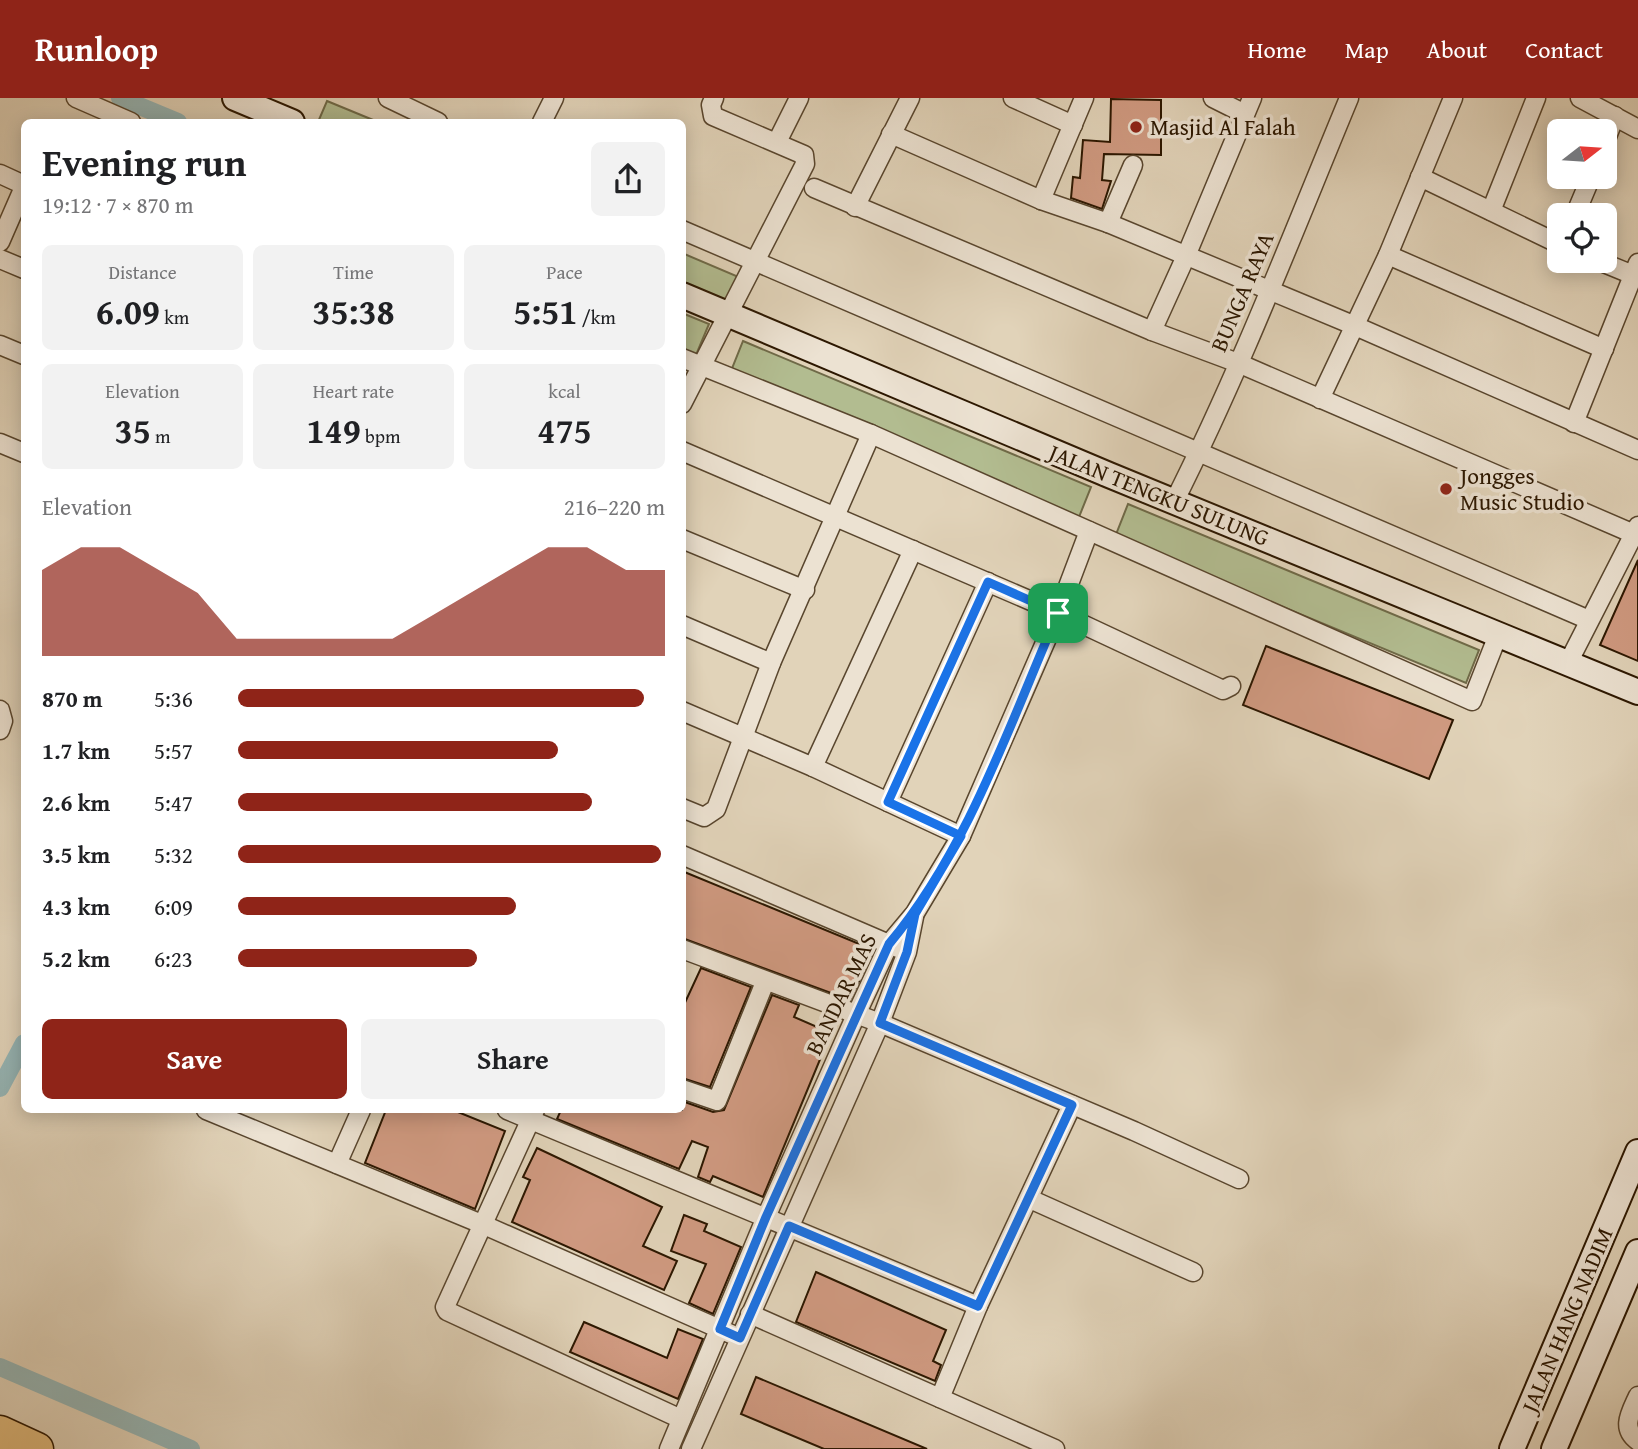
<!DOCTYPE html>
<meta charset="utf-8">
<style>
:root{--surface:#fff;--page:#f2f2f2;--text:#202124;--muted:#757577;--accent:#8f2418}
body{margin:0;font-family:"Gentium Book Plus",serif;background:var(--page);color:var(--text);height:100vh;display:flex;flex-direction:column;font-size:26px;white-space:nowrap}
*{box-sizing:border-box;margin:0}
p{font-size:23px;color:var(--muted)}
.icon{flex:none;width:38px;height:38px;fill:none;stroke:currentColor;stroke-width:2;stroke-linecap:round;stroke-linejoin:round}
.map{position:relative;flex:1;overflow:hidden}
.sheet{position:absolute;left:21px;top:21px;width:665px;height:994px;display:flex;flex-direction:column;background:var(--surface);border-radius:10px;box-shadow:0 4px 18px #0003}
.sheet>*{flex:none}
.needle{width:46px;rotate:73deg}
.controls{position:absolute;left:1547px;top:21px;display:grid;gap:14px}
.controls a{display:grid;place-items:center;width:70px;height:70px;border-radius:10px;background:var(--surface);box-shadow:0 4px 18px #0003;font-size:35px}
.pin{position:absolute;display:grid;place-items:center;width:60px;height:60px;color:#fff;margin:-30px;border-radius:14px;box-shadow:0 4px 10px #0006}
.round{display:grid;place-items:center;flex:none;width:74px;height:74px;border-radius:10px;background:var(--page)}
.summary{display:flex;align-items:center;justify-content:space-between;height:119px;padding:0 21px}
h1{font-size:38px;font-weight:800;line-height:52px}
.stats{display:grid;grid-template-columns:repeat(3,1fr);gap:10px;height:119px;padding:7px 21px}
.stats div{display:grid;align-content:center;border-radius:10px;background:var(--page);text-align:center}
.stats b{font-size:35px;font-weight:800}
.stats small{font-size:19px;font-weight:400}
.stats p{font-size:19px}
.chart{height:196px;padding:14px 21px}
.chart p{display:flex;justify-content:space-between}
.chart svg{width:100%;height:126px;margin-top:7px;fill:var(--accent);opacity:.7}
.action{display:flex;gap:14px;margin-top:auto;padding:14px 21px}
.action a{flex:1;height:80px;border-radius:10px;background:var(--accent);color:#fff;font-size:28px;font-weight:800;line-height:80px;text-align:center}
.action a+a{background:var(--page);color:var(--text)}
ul{padding:0 21px;list-style:none;font-size:23px}
li{display:grid;grid-template-columns:112px 84px 1fr;align-items:center;height:52px}
li i{height:18px;border-radius:9px;background:var(--accent)}
header{display:flex;align-items:center;gap:42px;box-sizing:border-box;height:98px;padding:0 35px;background:var(--accent);color:#fff}
header strong{font-size:33px}
nav{display:flex;gap:38px;margin-inline-start:auto;font-size:24px}
.map>svg:first-child{display:block}
</style>
<header>
<strong>Runloop</strong>
<nav><a>Home</a><a>Map</a><a>About</a><a>Contact</a></nav>
</header>
<div class="map">
<svg width="1638" height="1351" viewBox="0 0 1638 1351">
<rect width="100%" height="100%" fill="#e1d3b9"/>
<filter id="stains"><feTurbulence type="fractalNoise" baseFrequency=".00286" numOctaves="4"/><feColorMatrix values="0 0 0 0 .2 0 0 0 0 .09 0 0 0 0 .02 0 0 0 .5 -.17"/></filter>
<radialGradient id="worn" r=".72"><stop offset=".6" stop-color="#630" stop-opacity="0"/><stop offset="1" stop-color="#630" stop-opacity=".3"/></radialGradient>
<g fill="#b2bc90" stroke="#6f6a48" stroke-width="2">
<path d="M327,3l51,21h-60z"/>
<path d="M682,155l59,25 -11,28 -47,-20z"/>
<path d="M682,215l27,11 -13,31 -13,-5z"/>
<path d="M743,243l348,146 -12,30 -348,-146z"/>
<path d="M1128,406l351,146 -13,33 -351,-146z"/>
</g>
<g fill="none" stroke-linecap="round" stroke-linejoin="round">
<g stroke="#96b6b6" stroke-width="18">
<path d="M120,0l58,24"/>
<path d="M0,990l24,-45"/>
<path d="M0,1269l191,82"/>
</g>
</g>
<g fill="#d09a81" stroke="#2c1700" stroke-width="2">
<path d="M1111,1l50,1v55l-57,-1 -2,26 9,1 -9,28 -31,-11 2,-21 7,1 3,-38 27,2z"/>
<path d="M1638,462v101l-38,-16z"/>
<path d="M1266,548l187,74 -24,59 -186,-74z"/>
<path d="M682,773l192,79 -24,50 -168,-62z"/>
<path d="M701,870l50,19 -41,100 -28,-9v-69z"/>
<path d="M772,897l27,10 -5,12 37,16 -68,164 -50,-21 -3,6 -12,-5 10,-30 -16,-6 -13,28 -122,-50 4,-9h121v-9l31,11 11,-2z"/>
<path d="M386,1012h67l52,21 -30,78 -110,-46z"/>
<path d="M537,1050l125,59 -19,39 34,15 -13,29 -152,-68 18,-42 -7,-3z"/>
<path d="M684,1117l23,9 -3,7 37,16 -28,67 -24,-11 17,-39 -35,-13z"/>
<path d="M816,1174l130,58 -13,31 8,4 -6,16 -139,-59z"/>
<path d="M584,1224l83,36 11,-29 25,10 -25,60 -108,-47z"/>
<path d="M756,1279l171,72h-103l-83,-35z"/>
</g>
<g fill="none" stroke-linecap="round" stroke-linejoin="round">
<defs>
<g id="street">
<path d="M76,0l55,24"/>
<path d="M388,0l50,24"/>
<path d="M1013,0l60,27"/>
<path d="M1213,0l32,16"/>
<path d="M1580,0l58,31"/>
<path d="M542,24l12,-24"/>
<path d="M891,36l150,66 67,23 245,102 285,125"/>
<path d="M777,44l22,-44"/>
<path d="M1605,44l10,-26"/>
<path d="M0,76l24,11"/>
<path d="M1420,79l139,67"/>
<path d="M814,90l338,143 86,32 396,171"/>
<path d="M1041,102l43,-102"/>
<path d="M855,109l55,-109"/>
<path d="M1491,113l45,-113"/>
<path d="M1575,117l16,-38"/>
<path d="M1108,125l25,-58"/>
<path d="M682,132l907,390"/>
<path d="M0,144l24,-55"/>
<path d="M1388,157l216,94"/>
<path d="M0,161l24,10"/>
<path d="M1599,163l39,16"/>
<path d="M1152,233l34,-75 66,-158"/>
<path d="M0,247l24,10"/>
<path d="M682,260l189,76 601,267 26,-66"/>
<path d="M1320,301l68,-144 65,-157"/>
<path d="M682,306l123,-240 -1,-9 -91,-39 -2,-11 3,-7"/>
<path d="M1574,325l64,-160"/>
<path d="M0,345l24,10"/>
<path d="M682,353l370,159 171,80 8,-4"/>
<path d="M1174,404c66,-131 119,-269 175,-404"/>
<path d="M682,441l123,51"/>
<path d="M682,527l89,38"/>
<path d="M1568,565l70,-137"/>
<path d="M0,612l3,11 -3,9"/>
<path d="M682,613l131,56 148,69"/>
<path d="M813,669l100,-217"/>
<path d="M888,704l100,-220"/>
<path d="M682,710l22,9 12,-8 55,-146 100,-229"/>
<path d="M682,757l216,93"/>
<path d="M682,851l198,74 254,108 105,48"/>
<path d="M682,991l35,12 48,-119"/>
<path d="M206,1012l278,115 247,109"/>
<path d="M507,1012l471,196"/>
<path d="M535,1012l-90,197 2,4 234,108"/>
<path d="M337,1066l24,-54"/>
<path d="M1030,1101l163,73"/>
<path d="M750,1216l305,135"/>
<path d="M1638,1298c-7,16 -18,32 0,45"/>
<path d="M940,1300l38,-92 94,-201"/>
<path d="M669,1351l97,-232 90,-202 33,-71 26,-31 46,-77 97,-223 31,-82"/>
<path d="M691,1351l189,-426 27,-71 7,-35"/>
</g>
<g id="secondary">
<path d="M235,0l57,24"/>
<path d="M682,197l427,180 529,217"/>
<path d="M1512,1351l126,-297"/>
<path d="M1554,1351l84,-197"/>
</g>
<path id="highway" d="M0,1334l37,17"/>
</defs>
<use href="#street" stroke="#59462e" stroke-width="21"/>
<use href="#secondary" stroke="#2c1700" stroke-width="28"/>
<use href="#highway" stroke="#2c1700" stroke-width="35"/>
<use href="#street" stroke="#ece2d2" stroke-width="18"/>
<use href="#secondary" stroke="#ece2d2" stroke-width="24"/>
<use href="#highway" stroke="#e0ba7c" stroke-width="32"/>
</g>
<g fill="none" stroke-linecap="round" stroke-linejoin="round">
<defs>
<path id="route" d="M1058,515c-49,113 -90,236 -169,331l-123,273 -46,112 20,9 49,-112 189,80 94,-201 -192,-82 27,-71 8,-38 46,-78 -73,-34 100,-220 70,31"/>
</defs>
<use href="#route" stroke="#fff" stroke-width="14"/>
<use href="#route" stroke="#1a73e8" stroke-width="9"/>
</g>
<g fill="#8f2418" stroke="#ece2d2" stroke-width="2.5">
<circle cx="1136" cy="29" r="7"/>
<circle cx="1446" cy="391" r="7"/>
</g>
<g text-anchor="middle" stroke-width="7" stroke-linejoin="round" paint-order="stroke">
<g font-size="23" fill="#2c1700" stroke="#ece2d2" text-anchor="start">
<text x="1150" y="37">Masjid Al Falah</text>
<text x="1460" y="386">Jongges<tspan x="1460" dy="26">Music Studio</tspan></text>
</g>
<g font-size="23" fill="#2c1700" stroke="#ece2d2">
<text transform="translate(1242 194) rotate(-67)" y="8">BUNGA RAYA</text>
<text transform="translate(1159 397) rotate(22)" y="8">JALAN TENGKU SULUNG</text>
<text transform="translate(841 896) rotate(-64)" y="8">BANDAR MAS</text>
<text transform="translate(1567 1222) rotate(-67)" y="8">JALAN HANG NADIM</text>
</g>
</g>
<rect width="100%" height="100%" filter="url(#stains)"/>
<rect width="100%" height="100%" fill="url(#worn)"/>
</svg>
<div class="controls">
<a><svg class="needle" viewBox="-14 -14 28 28"><path d="M0-13l5 13h-10z" fill="#e53935"/><path d="M0 13l5-13h-10z" fill="#757577"/></svg></a>
<a><svg class="icon" aria-label="locate" viewBox="0 0 24 24"><circle cx="12" cy="12" r="6"/><path d="M12 2v4M12 18v4M2 12h4M18 12h4"/></svg></a>
</div>
<div class="pin" style="left:1058px;top:515px;background:#1e9e55"><svg class="icon" aria-label="arrive" viewBox="0 0 24 24"><path d="M6 21V4h12l-3 4 3 4H6"/></svg></div>
<section class="sheet">
<div class="summary"><div><h1>Evening run</h1><p>19:12 · 7 × 870 m</p></div><a class="round"><svg class="icon" aria-label="share" viewBox="0 0 24 24"><path d="M12 15V3M7 8l5-5 5 5M5 13v7h14v-7"/></svg></a></div>
<div class="stats">
<div><p>Distance</p><b>6.09<small> km</small></b></div>
<div><p>Time</p><b>35:38</b></div>
<div><p>Pace</p><b>5:51<small> /km</small></b></div>
</div>
<div class="stats">
<div><p>Elevation</p><b>35<small> m</small></b></div>
<div><p>Heart rate</p><b>149<small> bpm</small></b></div>
<div><p>kcal</p><b>475</b></div>
</div>
<div class="chart"><p><span>Elevation</span>216–220 m</p>
<svg viewBox="0 0 160 44" preserveAspectRatio="none"><path d="M0 44V14L10 6L20 6L30 14L40 22L50 38L60 38L70 38L80 38L90 38L100 30L110 22L120 14L130 6L140 6L150 14L160 14V44z"/></svg>
</div>
<ul>
<li><b>870 m</b>5:36<i style="width:95%"></i></li>
<li><b>1.7 km</b>5:57<i style="width:75%"></i></li>
<li><b>2.6 km</b>5:47<i style="width:83%"></i></li>
<li><b>3.5 km</b>5:32<i style="width:99%"></i></li>
<li><b>4.3 km</b>6:09<i style="width:65%"></i></li>
<li><b>5.2 km</b>6:23<i style="width:56%"></i></li>
</ul>
<div class="action"><a>Save</a><a>Share</a></div>
</section>
</div>
